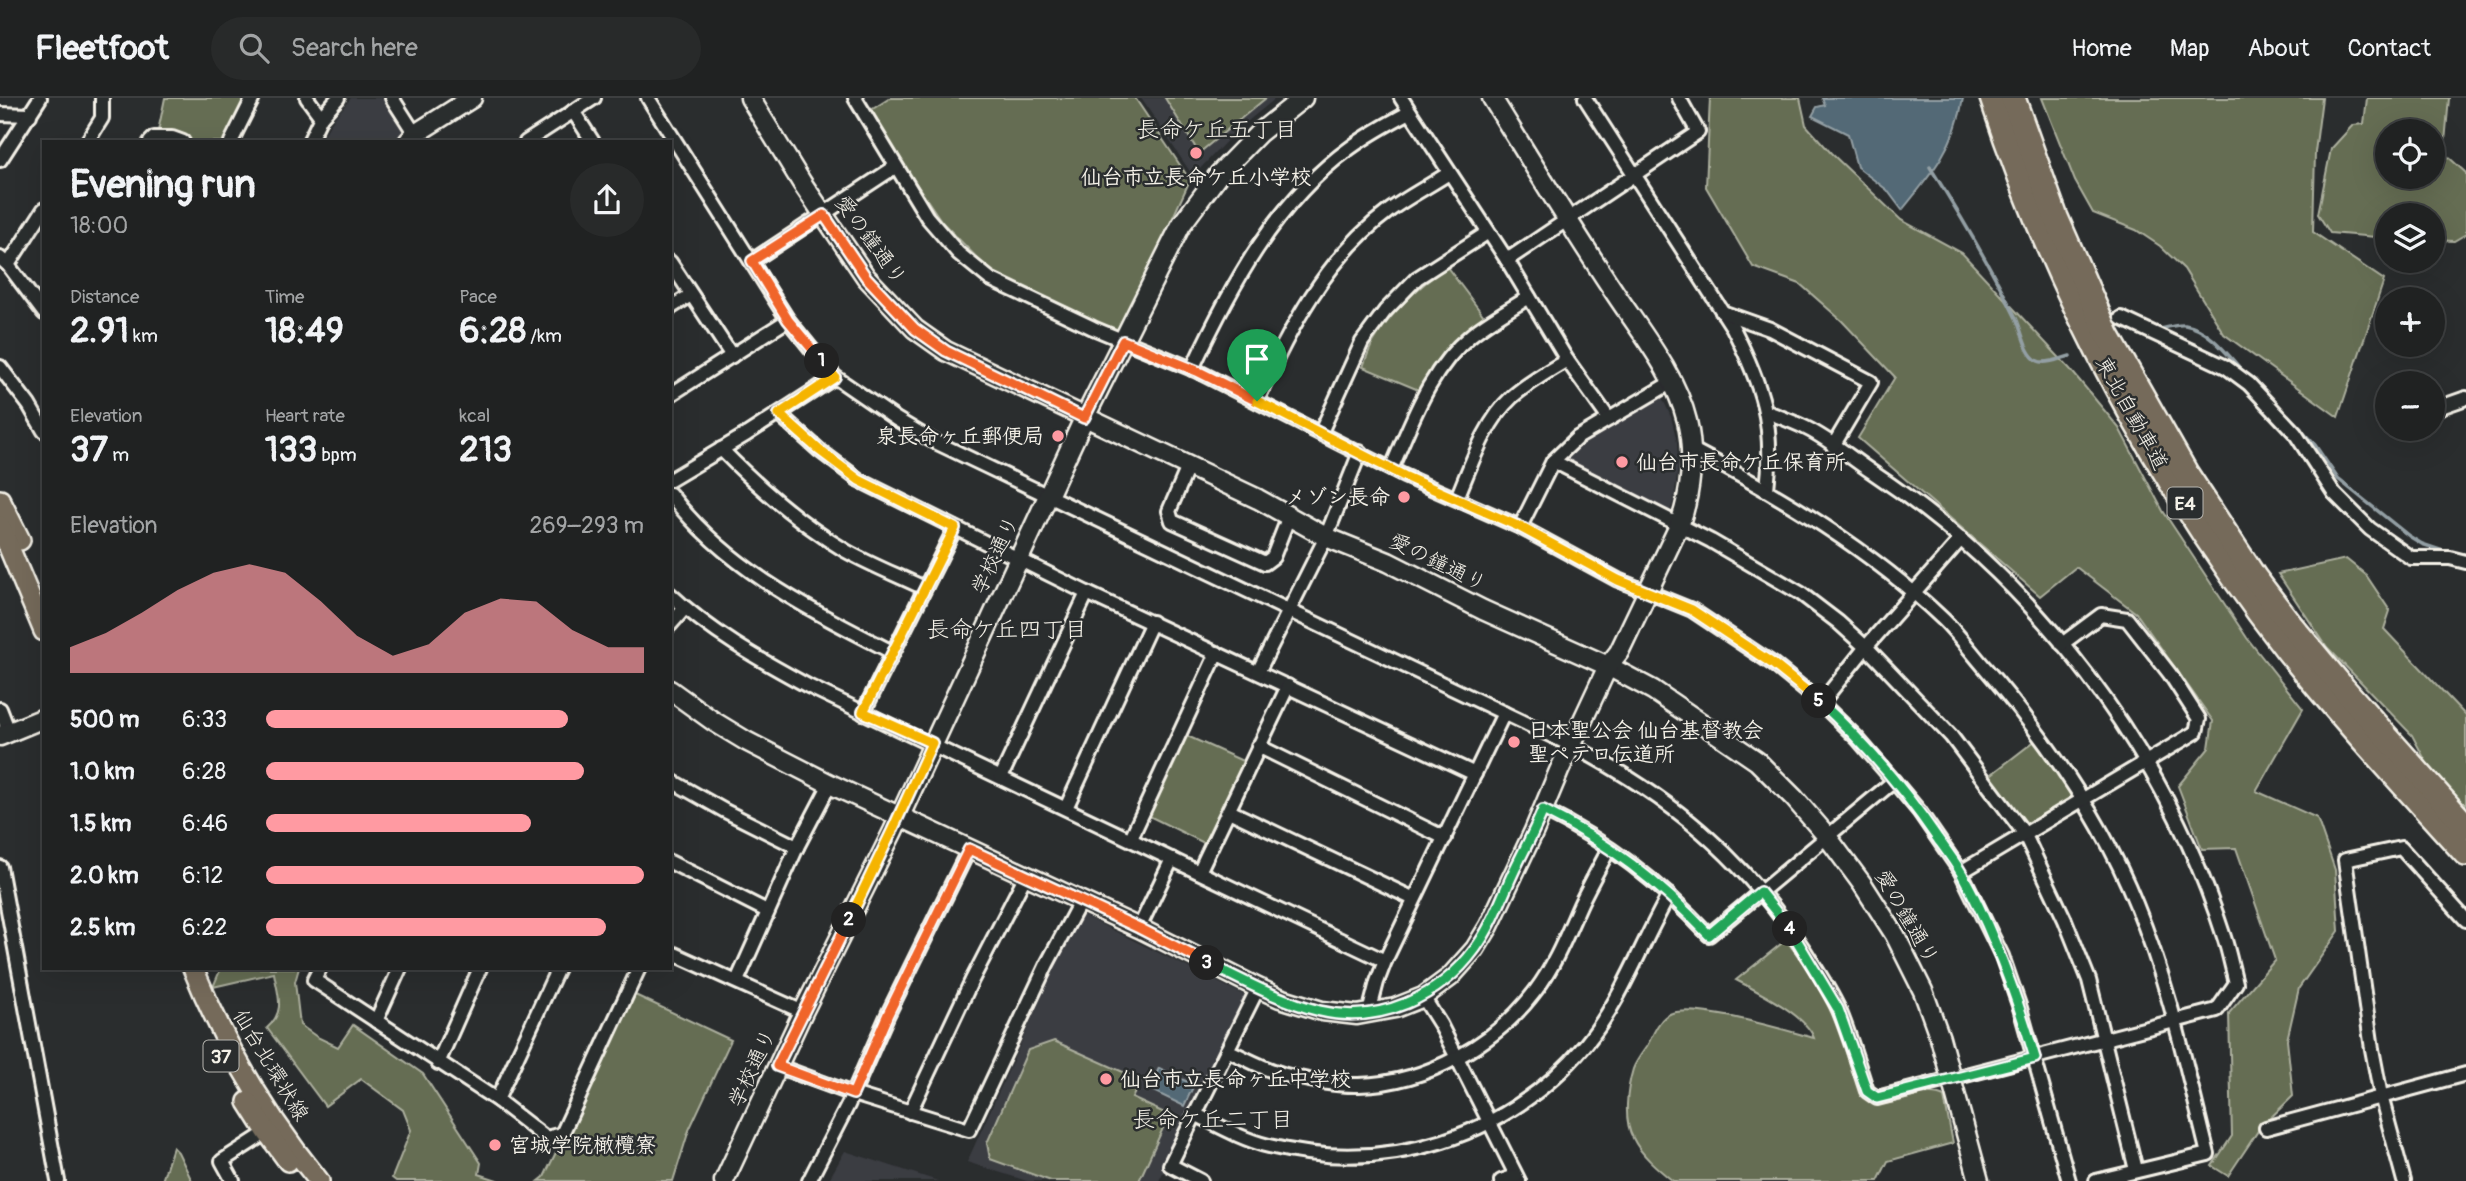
<!DOCTYPE html>
<meta charset="utf-8">
<style>
:root{--surface:#202222;--page:#282a2a;--text:#f1f3f6;--muted:#a2a4a5;--line:#3d3f40;--accent:#ff9aa2}
body{margin:0;font-family:Pangolin,"Klee One",sans-serif;background:var(--page);color:var(--text);height:100vh;display:flex;flex-direction:column;font-size:26px;white-space:nowrap}
*{box-sizing:border-box;margin:0}
p{font-size:23px;color:var(--muted)}
.icon{flex:none;width:38px;height:38px;fill:none;stroke:currentColor;stroke-width:2;stroke-linecap:round;stroke-linejoin:round}
.map{position:relative;flex:1;overflow:hidden}
.details{position:absolute;left:42px;top:42px;width:630px;height:830px;display:flex;flex-direction:column;background:var(--surface);border-radius:0px;box-shadow:0 7px 28px #0002,0 0 0 2px var(--line)}
.details>*{flex:none}
.fabs{position:absolute;left:2375px;top:21px;display:grid;gap:14px}
.fabs a{display:grid;place-items:center;width:70px;height:70px;border-radius:50%;background:var(--surface);box-shadow:0 7px 28px #0002,0 0 0 2px var(--line);font-size:35px}
.pin{position:absolute;display:grid;place-items:center;width:60px;height:60px;color:#fff;margin:-72px -30px;border-radius:50% 50% 50% 0;rotate:-45deg;box-shadow:0 0 7px #0007}
.pin .icon{rotate:45deg}
.km{position:absolute;width:35px;height:35px;margin:-18px;border-radius:50%;background:#222;color:#fff;font-size:19px;line-height:35px;text-align:center}
.round{display:grid;place-items:center;flex:none;width:74px;height:74px;border-radius:37px;background:var(--page)}
.overview{display:flex;align-items:center;justify-content:space-between;height:119px;padding:0 28px}
h1{font-size:38px;font-weight:800;line-height:52px}
.stats{display:grid;grid-template-columns:repeat(3,1fr);gap:10px;height:119px;padding:7px 28px}
.stats div{display:grid;align-content:center}
.stats b{font-size:35px;font-weight:800}
.stats small{font-size:19px;font-weight:400}
.stats p{font-size:19px}
.chart{height:196px;padding:14px 28px}
.chart p{display:flex;justify-content:space-between}
.chart svg{width:100%;height:126px;margin-top:7px;fill:var(--accent);opacity:.7}
ul{padding:0 28px;list-style:none;font-size:23px}
li{display:grid;grid-template-columns:112px 84px 1fr;align-items:center;height:52px}
li i{height:18px;border-radius:9px;background:var(--accent)}
header{display:flex;align-items:center;gap:42px;box-sizing:border-box;height:98px;padding:0 35px;background:var(--surface);border-bottom:2px solid var(--line)}
header strong{font-size:33px}
nav{display:flex;gap:38px;margin-inline-start:auto;font-size:24px}
.search{width:490px;height:63px;background:var(--page);display:flex;align-items:center;gap:18px;box-sizing:border-box;padding:0 24px;border-radius:38px;color:var(--muted);font-size:26px}
.map>svg:first-child{display:block}
</style>
<header>
<strong>Fleetfoot</strong>
<div class="search"><svg class="icon" aria-label="search" viewBox="0 0 24 24"><circle cx="10" cy="10" r="6"/><path d="M15 15l6 6"/></svg>Search here</div>
<nav><a>Home</a><a>Map</a><a>About</a><a>Contact</a></nav>
</header>
<div class="map">
<svg width="2466" height="1083" viewBox="0 0 2466 1083">
<rect width="100%" height="100%" fill="#2a2d2e"/>
<filter id="ink" filterUnits="userSpaceOnUse"><feTurbulence type="fractalNoise" baseFrequency=".0143" numOctaves="2"/><feDisplacementMap in="SourceGraphic" scale="14" xChannelSelector="R" yChannelSelector="G"/><feConvolveMatrix kernelMatrix="1 2 1 2 8 2 1 2 1" color-interpolation-filters="sRGB"/></filter>
<g filter="url(#ink)">
<g fill="#3b3c42">
<path d="M351,0h31l21,34 -8,10h-75l12,-21z"/>
<path d="M1141,0h135l-39,32 -44,46z"/>
<path d="M1661,297l10,22 6,25 1,26 -4,31 -8,25 -97,-48 -3,-9v-11z"/>
<path d="M1082,817l164,81 -87,185h-132l-60,-19 110,-243z"/>
<path d="M845,1053l93,30h-110z"/>
</g>
<g fill="#656d53" stroke="#acaf9e" stroke-width="2" fill-rule="evenodd">
<path d="M165,0h85l-23,44h-34l-21,-7 -15,1z"/>
<path d="M890,0h245l55,82 -70,153h-7l-123,-62 -48,-49 -74,-110z"/>
<path d="M1165,0h101l-67,55z"/>
<path d="M1710,0h90l6,27 25,28 70,67 61,33 108,116 49,59 44,83 84,127 56,71 -47,82 61,27 18,52 4,61 -40,57 -12,52 6,56 -33,32 -32,48 -16,-10 20,-30 -3,-123 46,-53 -39,-112 -34,1 -24,-63 31,-38 4,-27 -77,-108 -60,-46 -36,29 -182,-158 37,-61 -53,-56 -42,-37 -47,-17 -47,-80z"/>
<path d="M2042,0h280l-7,54 -2,80 71,48 -46,137 -114,-83 -40,-65 -24,-23 -24,-16 -43,-17 -18,-32z"/>
<path d="M2367,0h82l-5,55 22,20v61l-12,7 -21,-1 -1,-25h-45v23l-57,-5 -12,-19 13,-65 22,-24 11,-1zM2387,33h45v46h-45z"/>
<path d="M1447,169l39,52 -65,72 -58,-24c3,-8 6,-18 11,-26 16,-28 46,-56 73,-74z"/>
<path d="M2346,461l20,16 24,36 -6,18 82,87v92l-34,-35 -20,-38 -85,-88 -49,-73z"/>
<path d="M1185,637l60,27 -41,81 -57,-28z"/>
<path d="M2036,642l34,50 1,9 -40,26 -11,-3 -32,-45z"/>
<path d="M1786,842l32,43 16,28 40,92c23,5 49,-17 70,-6l9,46 -65,18 -10,20h-205c-15,-12 -32,-26 -40,-43 -10,-18 -6,-49 0,-69 3,-8 9,-16 14,-23 6,-11 12,-29 25,-33 27,-9 112,17 142,25 -8,-23 -57,-47 -78,-58z"/>
<path d="M221,870h78l-4,14 5,43 17,12 21,10 15,-22 70,49 58,89 -2,11 21,7h-104l-4,-3 19,-48 -8,-20 -42,-31 -36,27 -58,-78c19,-17 11,-32 7,-55l-61,14z"/>
<path d="M633,896l98,46 -42,90 -16,51h-134l5,-4z"/>
<path d="M1054,943l87,39 -9,18 37,17 -30,66h-88l-61,-22 -3,-16 41,-93z"/>
<path d="M173,1049l5,5 14,29h-30z"/>
</g>
<g fill="#526976" stroke="#939fa4" stroke-width="2">
<path d="M1822,0h141c-7,47 -32,77 -61,112l-15,-20 -30,-23 -9,-33 -36,-18 5,-9 8,-2z"/>
<path d="M1159,970l35,17 -10,21 -35,-17z"/>
</g>
<g fill="none" stroke-linecap="round" stroke-linejoin="round">
<g stroke="#939fa4" stroke-width="3.5">
<path d="M1930,69c31,49 61,100 86,151 6,12 9,37 22,43 8,4 24,-3 32,-5"/>
<path d="M2157,232c8,-2 20,-6 28,-5 26,4 45,33 62,51"/>
<path d="M2275,305l40,42 23,34 71,57 13,8 27,9"/>
</g>
<defs>
<g id="street">
<path d="M307,0l14,19"/>
<path d="M392,0l23,36"/>
<path d="M648,0l140,222 25,31 22,26 61,42 35,21 640,305c99,51 172,112 233,205 12,19 26,40 35,60 11,26 19,54 28,81l10,7 340,-88 19,-27c-4,-15 -7,-31 -12,-46 -60,-188 -187,-356 -352,-465 -21,-14 -43,-33 -66,-44 -12,-6 -26,-11 -39,-16"/>
<path d="M855,0l72,119 31,36 32,26 103,49 104,43 207,105 116,51 98,53 74,30 81,54 48,39 36,35 37,43 25,30 42,61 41,84 18,52 49,173"/>
<path d="M1401,0l106,162 60,100 42,59"/>
<path d="M1585,0l148,230c29,58 42,96 34,161"/>
<path d="M573,13l20,31"/>
<path d="M0,16l30,1"/>
<path d="M87,44l15,-24v-20"/>
<path d="M150,44l4,-4h18l11,4"/>
<path d="M231,44l22,-44"/>
<path d="M309,44l12,-25 17,-19"/>
<path d="M526,44l68,-44"/>
<path d="M0,62l40,-62"/>
<path d="M0,160l8,7 36,48"/>
<path d="M1507,162l191,-128 -19,-34"/>
<path d="M752,163l143,-94"/>
<path d="M670,164l62,94"/>
<path d="M8,167l36,-56"/>
<path d="M670,210l21,-13"/>
<path d="M1722,214l48,17 101,53 -38,64"/>
<path d="M2121,220l105,49 23,17 46,49 39,60 36,36 41,29h39l16,4"/>
<path d="M0,269l29,38 15,26"/>
<path d="M1192,271c38,-81 83,-167 158,-221 19,-14 39,-25 60,-36"/>
<path d="M670,297l118,-75"/>
<path d="M1257,303c31,-70 69,-144 133,-191 18,-13 39,-24 59,-37"/>
<path d="M2432,312l34,-12"/>
<path d="M779,316l40,36 40,30 228,113 388,181"/>
<path d="M1321,334l41,-90 23,-31 32,-33 70,-45"/>
<path d="M721,351c38,39 78,74 125,102 25,14 53,25 78,37"/>
<path d="M1691,351c90,47 179,100 253,171 15,15 28,33 42,49 61,71 115,148 150,235 33,80 51,166 72,250l-112,27"/>
<path d="M1553,363l158,80 89,52 38,29 32,29 81,85 73,97 41,87 24,60 47,190"/>
<path d="M1188,369l-19,44 3,10 93,42 8,-6 16,-41"/>
<path d="M1391,371c21,-47 38,-99 79,-133 18,-15 39,-26 59,-39"/>
<path d="M670,382l77,-46 88,-57"/>
<path d="M670,396c56,75 141,116 222,158"/>
<path d="M1457,400c14,-33 28,-76 55,-101 17,-15 37,-26 55,-37"/>
<path d="M1520,429l33,-66 24,-23 95,-56"/>
<path d="M670,496c40,38 90,66 138,92l577,275"/>
<path d="M670,527l15,-17"/>
<path d="M1258,574l68,-135 34,-85"/>
<path d="M1821,605l45,-56 95,-108"/>
<path d="M0,611l9,23"/>
<path d="M863,615l92,-185"/>
<path d="M1258,648l187,92"/>
<path d="M1001,679l86,-184"/>
<path d="M670,682l55,31 72,36"/>
<path d="M1066,710l86,-186"/>
<path d="M1543,712c67,33 115,71 166,125l185,-154"/>
<path d="M1229,713l185,88"/>
<path d="M1131,740l86,-185"/>
<path d="M670,764l97,49"/>
<path d="M0,769l58,314"/>
<path d="M1199,774l89,-186"/>
<path d="M1961,774l235,-140 3,-13 -29,-45 -43,-55 -26,-4 -39,29"/>
<path d="M1139,830l33,-69"/>
<path d="M670,854l133,60"/>
<path d="M320,870l-6,12 183,120 49,38 16,-4 77,-166"/>
<path d="M737,883l60,-134 33,-63"/>
<path d="M1423,899l17,27 79,157"/>
<path d="M1369,915l8,-31 8,-21 119,-248"/>
<path d="M376,923l24,-53"/>
<path d="M1227,952c20,9 42,22 63,26 22,5 47,10 69,9 68,-2 137,-41 177,-95 19,-25 31,-56 44,-85 9,-19 19,-37 29,-56"/>
<path d="M438,965l42,-95"/>
<path d="M777,968l76,28 116,36 78,-166 33,-62"/>
<path d="M497,1002l61,-132"/>
<path d="M910,1014l62,-132 54,-105"/>
<path d="M1195,1016c24,12 49,26 74,32 118,29 239,-8 317,-102 36,-44 55,-100 83,-149"/>
<path d="M2266,1030l200,-54"/>
<path d="M233,1083l-11,-20 45,-29"/>
<path d="M809,1083l39,-76 40,-91 81,-165"/>
<path d="M1201,1083l-31,-16 88,-177"/>
<path d="M1501,1083l15,-5"/>
<path d="M2404,1083l-23,-85 -9,-47 -27,-189 56,-12 65,72"/>
</g>
<g id="secondary">
<path d="M750,0l52,85 64,94 49,52 31,22 312,148 68,38 62,25 95,48 125,56 45,24 104,71 37,37 32,37 37,50 32,50 28,56 17,47 39,143"/>
<path d="M408,44l7,-8 57,-36"/>
<path d="M670,592l43,31 33,20 84,43 309,144 119,60 22,10 42,13 35,4 38,-7 28,-11 27,-20 25,-28 14,-23 45,-95 25,-60 49,-105 11,-14 60,-126c12,-32 16,-72 8,-105 -12,-49 -49,-92 -76,-134 -41,-62 -80,-126 -119,-189"/>
<path d="M0,638l44,-18"/>
<path d="M724,1083l79,-169 90,-181 187,-404 101,-202 38,-51 40,-41 44,-35"/>
</g>
<g id="primary">
<path d="M0,402l20,40"/>
<path d="M0,428l44,105"/>
<path d="M193,870c31,76 74,149 126,213"/>
<path d="M248,1004l19,30 21,29"/>
</g>
<g id="highway">
<path d="M1992,0c65,199 168,388 296,553 56,70 118,136 178,203"/>
<path d="M2013,0l42,117 53,121 78,137 69,105 35,46 54,65 122,137"/>
</g>
</defs>
<use href="#street" stroke="#f4f1e8" stroke-width="18"/>
<use href="#secondary" stroke="#f4f1e8" stroke-width="23"/>
<use href="#primary" stroke="#f4f1e8" stroke-width="24"/>
<use href="#highway" stroke="#f4f1e8" stroke-width="28"/>
<use href="#street" stroke="#2a2d2e" stroke-width="12"/>
<use href="#secondary" stroke="#2a2d2e" stroke-width="18"/>
<use href="#primary" stroke="#746a5a" stroke-width="19"/>
<use href="#highway" stroke="#746a5a" stroke-width="23"/>
</g>
</g>
<g fill="none" stroke-linecap="round" stroke-linejoin="round" filter="url(#ink)">
<defs>
<path id="split-1" d="M822,263l-34,-41 -36,-59 72,-46 42,62 49,52 31,22 138,67 39,-77 74,30 60,30"/>
<path id="split-2" d="M822,263l13,16 -56,37 40,36 40,30 96,48 -92,184 69,31 -40,88 -43,89"/>
<path id="split-3" d="M849,822l-72,146 76,28 35,-80 81,-165 170,79 68,35"/>
<path id="split-4" d="M1207,865c37,18 73,38 113,48 59,14 120,-14 155,-62 17,-23 26,-50 38,-76 10,-21 21,-41 30,-63 65,32 116,72 166,125l51,-43 30,37"/>
<path id="split-5" d="M1790,831l48,80 29,82 10,7 158,-40c-19,-64 -41,-126 -73,-184 -7,-12 -16,-24 -24,-35 -34,-50 -74,-97 -119,-138"/>
<path id="split-6" d="M1257,303l147,75 116,51 98,53 74,30 81,54 46,37"/>
</defs>
<use href="#split-1" stroke="#fff" stroke-width="14"/>
<use href="#split-2" stroke="#fff" stroke-width="14"/>
<use href="#split-3" stroke="#fff" stroke-width="14"/>
<use href="#split-4" stroke="#fff" stroke-width="14"/>
<use href="#split-5" stroke="#fff" stroke-width="14"/>
<use href="#split-6" stroke="#fff" stroke-width="14"/>
<use href="#split-1" stroke="#f0652b" stroke-width="9"/>
<use href="#split-2" stroke="#f5b400" stroke-width="9"/>
<use href="#split-3" stroke="#f0652b" stroke-width="9"/>
<use href="#split-4" stroke="#22a559" stroke-width="9"/>
<use href="#split-5" stroke="#22a559" stroke-width="9"/>
<use href="#split-6" stroke="#f5b400" stroke-width="9"/>
</g>
<g fill="#ff9aa2" stroke="#2a2d2e" stroke-width="2.5">
<circle cx="1196" cy="55" r="7"/>
<circle cx="1058" cy="338" r="7"/>
<circle cx="1622" cy="364" r="7"/>
<circle cx="1404" cy="399" r="7"/>
<circle cx="1514" cy="644" r="7"/>
<circle cx="1106" cy="981" r="7"/>
<circle cx="495" cy="1047" r="7"/>
</g>
<g text-anchor="middle" stroke-width="5" stroke-linejoin="round" paint-order="stroke">
<g fill="#2a2d2e" stroke="#b7b6b0" stroke-width="2">
<rect x="2167.5" y="389.5" width="35" height="31" rx="5"/>
<rect x="203.5" y="942.5" width="35" height="31" rx="5"/>
</g>
<g font-size="19" font-weight="bold" fill="#f4f1e8">
<text x="2185" y="412">E4</text>
<text x="221" y="965">37</text>
</g>
<g font-size="21" font-weight="bold" fill="#f4f1e8" stroke="#2a2d2e" text-anchor="start">
<text x="1196" y="86" text-anchor="middle">仙台市立長命ケ丘小学校</text>
<text x="1044" y="345" text-anchor="end">泉長命ヶ丘郵便局</text>
<text x="1636" y="371">仙台市長命ケ丘保育所</text>
<text x="1390" y="406" text-anchor="end">メゾン長命</text>
<text x="1528" y="639">日本聖公会 仙台基督教会<tspan x="1528" dy="24">聖ペテロ伝道所</tspan></text>
<text x="1120" y="988">仙台市立長命ヶ丘中学校</text>
<text x="509" y="1054">宮城学院橄欖寮</text>
</g>
<g font-size="21" fill="#f4f1e8" stroke="#2a2d2e">
<text transform="translate(871 142) rotate(54)" y="7">愛の鐘通り</text>
<text transform="translate(2132 315) rotate(61)" y="7">東北自動車道</text>
<text transform="translate(995 457) rotate(-65)" y="7">学校通り</text>
<text transform="translate(1438 464) rotate(26)" y="7">愛の鐘通り</text>
<text transform="translate(1907 819) rotate(60)" y="7">愛の鐘通り</text>
<text transform="translate(271 967) rotate(59)" y="7">仙台北環状線</text>
<text transform="translate(752 970) rotate(-65)" y="7">学校通り</text>
</g>
<g font-size="23" fill="#f4f1e8" stroke="#2a2d2e">
<text x="1217" y="39">長命ケ丘五丁目</text>
<text x="1007" y="539">長命ケ丘四丁目</text>
<text x="1213" y="1029">長命ケ丘二丁目</text>
</g>
</g>
</svg>
<div class="fabs">
<a><svg class="icon" aria-label="locate" viewBox="0 0 24 24"><circle cx="12" cy="12" r="6"/><path d="M12 2v4M12 18v4M2 12h4M18 12h4"/></svg></a>
<a><svg class="icon" aria-label="layers" viewBox="0 0 24 24"><path d="M12 4l9 5-9 5-9-5zM3 14l9 5 9-5"/></svg></a>
<a>+</a>
<a>−</a>
</div>
<div class="pin" style="left:1257px;top:303px;background:#1e9e55"><svg class="icon" aria-label="arrive" viewBox="0 0 24 24"><path d="M6 21V4h12l-3 4 3 4H6"/></svg></div>
<b class="km" style="left:822px;top:263px">1</b>
<b class="km" style="left:849px;top:822px">2</b>
<b class="km" style="left:1207px;top:865px">3</b>
<b class="km" style="left:1790px;top:831px">4</b>
<b class="km" style="left:1819px;top:603px">5</b>
<section class="details">
<div class="overview"><div><h1>Evening run</h1><p>18:00</p></div><a class="round"><svg class="icon" aria-label="share" viewBox="0 0 24 24"><path d="M12 15V3M7 8l5-5 5 5M5 13v7h14v-7"/></svg></a></div>
<div class="stats">
<div><p>Distance</p><b>2.91<small> km</small></b></div>
<div><p>Time</p><b>18:49</b></div>
<div><p>Pace</p><b>6:28<small> /km</small></b></div>
</div>
<div class="stats">
<div><p>Elevation</p><b>37<small> m</small></b></div>
<div><p>Heart rate</p><b>133<small> bpm</small></b></div>
<div><p>kcal</p><b>213</b></div>
</div>
<div class="chart"><p><span>Elevation</span>269–293 m</p>
<svg viewBox="0 0 160 44" preserveAspectRatio="none"><path d="M0 44V35L10 30L20 23L30 15L40 9L50 6L60 9L70 19L80 31L90 38L100 34L110 23L120 18L130 19L140 29L150 35L160 35V44z"/></svg>
</div>
<ul>
<li><b>500 m</b>6:33<i style="width:80%"></i></li>
<li><b>1.0 km</b>6:28<i style="width:84%"></i></li>
<li><b>1.5 km</b>6:46<i style="width:70%"></i></li>
<li><b>2.0 km</b>6:12<i style="width:100%"></i></li>
<li><b>2.5 km</b>6:22<i style="width:90%"></i></li>
</ul>
</section>
</div>
